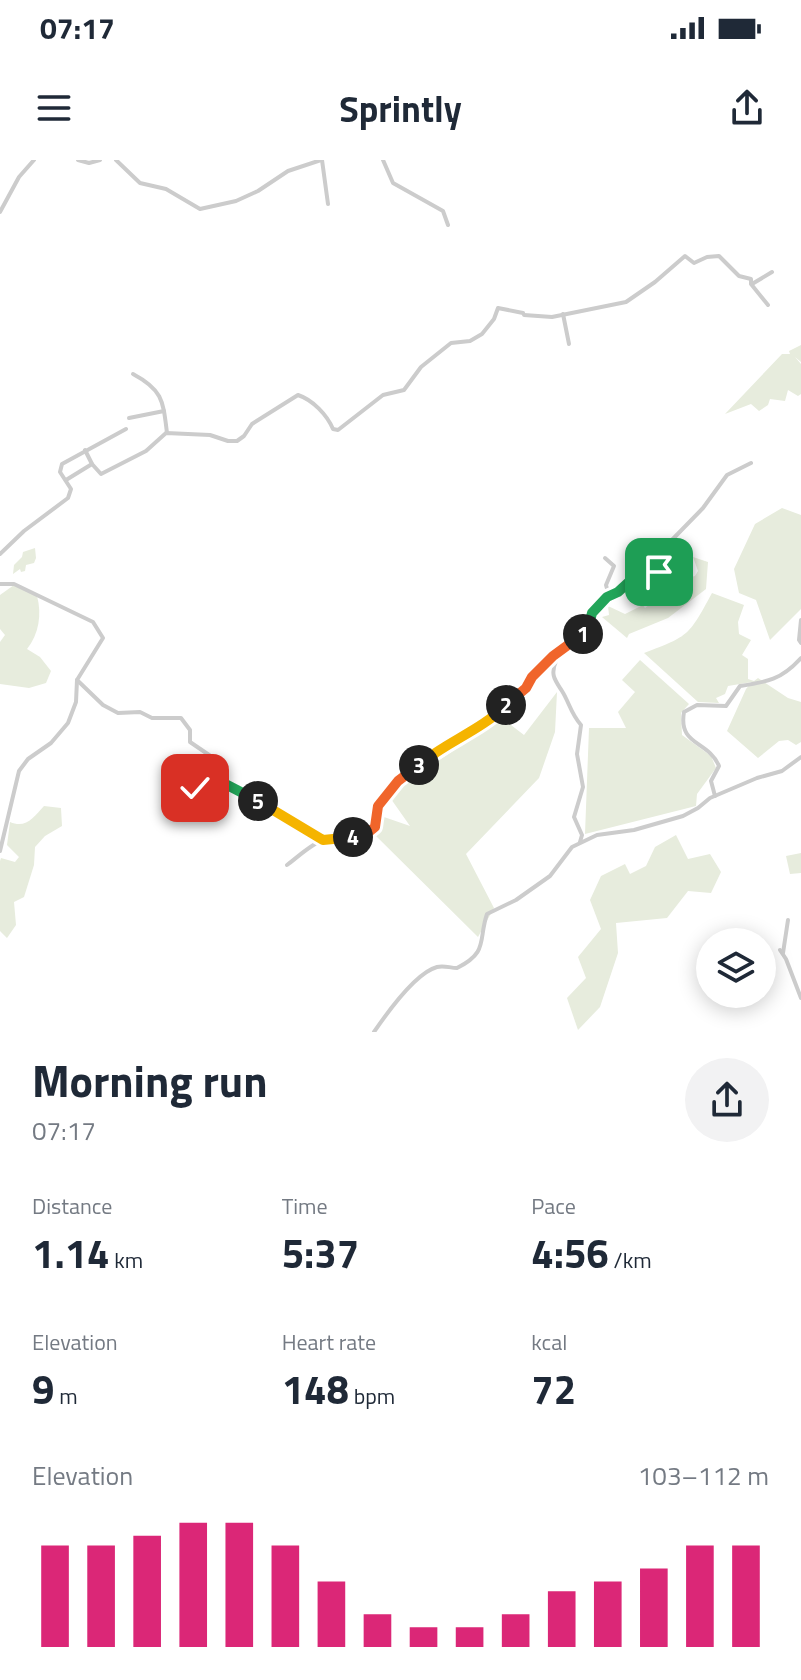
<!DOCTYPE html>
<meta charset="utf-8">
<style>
:root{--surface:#fff;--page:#f2f2f3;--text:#1f2937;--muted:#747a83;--accent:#db2777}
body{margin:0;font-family:"Titillium Web",sans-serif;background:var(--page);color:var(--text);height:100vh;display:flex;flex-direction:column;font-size:30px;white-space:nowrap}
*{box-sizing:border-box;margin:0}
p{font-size:26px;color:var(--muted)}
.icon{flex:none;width:44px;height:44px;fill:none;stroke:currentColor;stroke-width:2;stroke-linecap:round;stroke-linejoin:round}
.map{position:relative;height:872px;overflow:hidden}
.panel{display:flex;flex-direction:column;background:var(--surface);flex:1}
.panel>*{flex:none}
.fabs{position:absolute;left:696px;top:768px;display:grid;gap:16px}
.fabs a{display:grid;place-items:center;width:80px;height:80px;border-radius:50%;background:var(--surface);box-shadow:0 4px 20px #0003;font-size:40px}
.pin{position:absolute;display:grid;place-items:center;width:68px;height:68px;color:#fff;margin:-34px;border-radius:16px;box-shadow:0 4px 12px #0006}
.km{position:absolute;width:40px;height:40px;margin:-20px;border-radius:50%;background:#222;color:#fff;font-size:22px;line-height:40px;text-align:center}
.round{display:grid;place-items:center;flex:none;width:84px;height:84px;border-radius:42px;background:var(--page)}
.overview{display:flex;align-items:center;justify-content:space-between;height:136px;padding:0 32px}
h1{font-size:44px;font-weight:700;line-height:60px}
.stats{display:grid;grid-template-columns:repeat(3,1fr);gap:12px;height:136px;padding:8px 32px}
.stats div{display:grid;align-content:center}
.stats b{font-size:40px;font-weight:700}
.stats small{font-size:22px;font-weight:400}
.stats p{font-size:22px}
.chart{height:224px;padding:16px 32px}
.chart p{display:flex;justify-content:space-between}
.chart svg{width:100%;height:144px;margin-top:8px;stroke:var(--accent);stroke-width:6}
.status{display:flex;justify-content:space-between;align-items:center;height:56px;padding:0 40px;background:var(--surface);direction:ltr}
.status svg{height:22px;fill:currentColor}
header{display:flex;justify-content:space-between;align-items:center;height:104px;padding:0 32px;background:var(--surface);font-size:36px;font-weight:700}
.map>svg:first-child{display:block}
</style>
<div class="status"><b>07:17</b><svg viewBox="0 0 49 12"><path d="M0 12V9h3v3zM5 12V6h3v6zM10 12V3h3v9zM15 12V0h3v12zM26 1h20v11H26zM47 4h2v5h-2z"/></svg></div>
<header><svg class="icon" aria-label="menu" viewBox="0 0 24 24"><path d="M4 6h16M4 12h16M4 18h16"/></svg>Sprintly<svg class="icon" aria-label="share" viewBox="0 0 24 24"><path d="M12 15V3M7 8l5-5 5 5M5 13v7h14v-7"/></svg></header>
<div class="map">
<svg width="801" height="872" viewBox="0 0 801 872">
<rect width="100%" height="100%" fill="#fff"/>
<g fill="#e7ecdd">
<path d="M801,185v17l-6,-5 6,7v30l-3,2 -10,-6 -3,11 -15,-2 -2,6 -9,6 -8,-7 -26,10 57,-60h8l-1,-3z"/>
<path d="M782,348l19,7v94l-31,31 -14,-40 -17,-7 -5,-24 21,-45z"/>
<path d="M35,388l1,10 -2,5 -8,2 -1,6 -4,1 -1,-3 -7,5 1,-9 8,-8 1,-5z"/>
<path d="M693,397l15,5 -2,27 -38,29 -39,16 -2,4 -25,-21 7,-2 -1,-9 17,8 18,-9 2,3 42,-30 8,-2 3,-5z"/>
<path d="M14,425l23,11c5,18 2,38 -10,53l13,8 11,14 -5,12 -17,5 -29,-4v-42l5,-7 -5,-6v-34z"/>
<path d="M712,433l32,12 -6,17 1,12 12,6 -9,15 6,4v20l6,2 4,-3 30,20 13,4v40l-5,3 -8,-5 -9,1 -21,17 -31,-27 19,-42 6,-7 -24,4 -3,8 -9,4 3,5 -21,-1 -54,-49c46,-17 45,-18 68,-60z"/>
<path d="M640,500l49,44 -8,9 1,22 29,21 5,12 -19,26 -1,12 -111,28 4,-106h37l-8,-16 17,-20 -13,-12z"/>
<path d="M557,532l-2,40 -16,46 -73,76 28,54 -16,29 -102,-101 8,-19 26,9 -19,-27 14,-16 97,-65 22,17z"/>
<path d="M44,646l17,2 1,18 -17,10 -10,11 -1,18 -10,32 -10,5 2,23 -9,13 -7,-7v-70l1,-3 14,4 4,-5 -12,-12 3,-23c16,7 24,-5 34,-16z"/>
<path d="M676,675l12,24 22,-5 11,18 -10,21 -23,-2 -21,27 -51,5 2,30 -18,54 -22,23 -11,-32 19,-20 -8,-21 23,-28 -11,-29 11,-24 24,-12 5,10 16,-8 9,-19z"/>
<path d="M801,693v20l-11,1 -4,-18z"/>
</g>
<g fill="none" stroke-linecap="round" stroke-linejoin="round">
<g stroke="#ccc" stroke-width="4">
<path d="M78,0l11,3 11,-3"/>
<path d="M116,0l24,23 26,6 34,20 36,-8 22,-10 30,-20 33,-11"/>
<path d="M322,0l6,44"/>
<path d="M383,0l10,23 50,28 5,14"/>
<path d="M0,52l19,-35 15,-17"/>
<path d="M752,124l20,-12"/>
<path d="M563,154l6,30"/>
<path d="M524,155l28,2 74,-15 29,-20 30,-26 9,7 13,-6 12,-1 20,20 12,3v5l17,21"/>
<path d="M133,214c30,16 30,27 34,59"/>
<path d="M129,258l35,-7"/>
<path d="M85,290l7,14"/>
<path d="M66,320l26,-16 9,10 45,-23 20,-18 44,2 18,6h9l7,-5 8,-12 46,-29c15,5 29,20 35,34l5,1 45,-35 21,-5 17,-23 30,-24 19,-2 12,-7 12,-15 4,-11 25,5"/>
<path d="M0,394l24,-23 44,-33 3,-9 -11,-17 2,-8 64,-35"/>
<path d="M605,398l9,8 -8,19 3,11"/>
<path d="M0,424h14l79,38 10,16 -26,42 26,25 15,8 22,-1 12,6h29l9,12v12l25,17 4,6 -4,5 -36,31 -1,16"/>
<path d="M801,460l-2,20 2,3"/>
<path d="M553,496l3,5c-6,14 -1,19 6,30 7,11 9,23 19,34l-4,29 6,33 -9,30 8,18 -2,7"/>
<path d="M208,615l39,19 76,46"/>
<path d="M715,636l-4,-15 8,-15c-11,-26 -41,-20 -35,-54l13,-7 29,1 14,-20c27,-4 41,-6 61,-28"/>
<path d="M0,691l19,-80 9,-12 23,-16 17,-20 8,-21 1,-22"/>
<path d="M287,705c11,-8 25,-22 37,-25 20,-7 39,2 53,-17v-15l21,-27 62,-45 34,-19 33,-30 5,-10 24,-24 30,-22 4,-16 11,-13 29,-21 17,-2 12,-7 12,-13 -6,-12 38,-39 24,-33 24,-12"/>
<path d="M780,790l6,9 15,39"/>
<path d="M783,793l5,-33"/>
<path d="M374,872c13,-19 41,-59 63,-65 7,-2 13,1 20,1 32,-16 21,-28 30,-54l29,-14 34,-24 22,-29 25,-12 37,-5 49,-14 15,-8 12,-10 47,-20 25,-7 19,-14"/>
</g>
</g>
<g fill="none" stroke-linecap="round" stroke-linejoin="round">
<defs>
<path id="split-1" d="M583,474l5,-5 4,-16 15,-16 11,-5 12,-11 17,-2 12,-7"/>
<path id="split-2" d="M506,545l20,-17 6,-11 21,-21 30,-22"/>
<path id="split-3" d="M419,605c27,-23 63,-35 87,-60"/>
<path id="split-4" d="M353,677l11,-1 11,-9 3,-21 20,-25 21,-16"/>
<path id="split-5" d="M258,641l65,39 30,-3"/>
<path id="split-6" d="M195,628l12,-9 1,-4 50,26"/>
</defs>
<use href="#split-1" stroke="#fff" stroke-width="16"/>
<use href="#split-2" stroke="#fff" stroke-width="16"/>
<use href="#split-3" stroke="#fff" stroke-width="16"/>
<use href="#split-4" stroke="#fff" stroke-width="16"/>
<use href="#split-5" stroke="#fff" stroke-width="16"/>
<use href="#split-6" stroke="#fff" stroke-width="16"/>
<use href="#split-1" stroke="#22a559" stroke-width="10"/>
<use href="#split-2" stroke="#f0652b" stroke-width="10"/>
<use href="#split-3" stroke="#f5b400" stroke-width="10"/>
<use href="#split-4" stroke="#f0652b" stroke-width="10"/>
<use href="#split-5" stroke="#f5b400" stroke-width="10"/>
<use href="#split-6" stroke="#22a559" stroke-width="10"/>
</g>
</svg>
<div class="fabs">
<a><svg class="icon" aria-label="layers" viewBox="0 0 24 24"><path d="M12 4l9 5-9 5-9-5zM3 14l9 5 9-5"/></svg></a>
</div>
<div class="pin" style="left:659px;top:412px;background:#1e9e55"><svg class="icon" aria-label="arrive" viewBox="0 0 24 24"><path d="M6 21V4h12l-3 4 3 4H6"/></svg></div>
<div class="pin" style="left:195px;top:628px;background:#d93025"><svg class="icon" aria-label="check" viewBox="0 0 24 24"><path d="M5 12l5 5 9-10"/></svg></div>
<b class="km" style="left:583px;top:474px">1</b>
<b class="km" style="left:506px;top:545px">2</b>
<b class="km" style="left:419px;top:605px">3</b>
<b class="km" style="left:353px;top:677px">4</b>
<b class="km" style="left:258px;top:641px">5</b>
</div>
<section class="panel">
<div class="overview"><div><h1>Morning run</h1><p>07:17</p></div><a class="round"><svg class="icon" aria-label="share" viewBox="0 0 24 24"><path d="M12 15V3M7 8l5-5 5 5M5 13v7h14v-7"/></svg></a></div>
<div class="stats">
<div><p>Distance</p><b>1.14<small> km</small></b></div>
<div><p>Time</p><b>5:37</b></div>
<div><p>Pace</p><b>4:56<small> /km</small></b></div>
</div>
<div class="stats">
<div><p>Elevation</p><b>9<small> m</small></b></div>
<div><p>Heart rate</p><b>148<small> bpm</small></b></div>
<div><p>kcal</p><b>72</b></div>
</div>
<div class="chart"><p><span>Elevation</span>103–112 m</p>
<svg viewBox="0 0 160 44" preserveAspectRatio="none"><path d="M5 44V13M15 44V13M25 44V10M35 44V6M45 44V6M55 44V13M65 44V24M75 44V34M85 44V38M95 44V38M105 44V34M115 44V27M125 44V24M135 44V20M145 44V13M155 44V13"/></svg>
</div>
</section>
